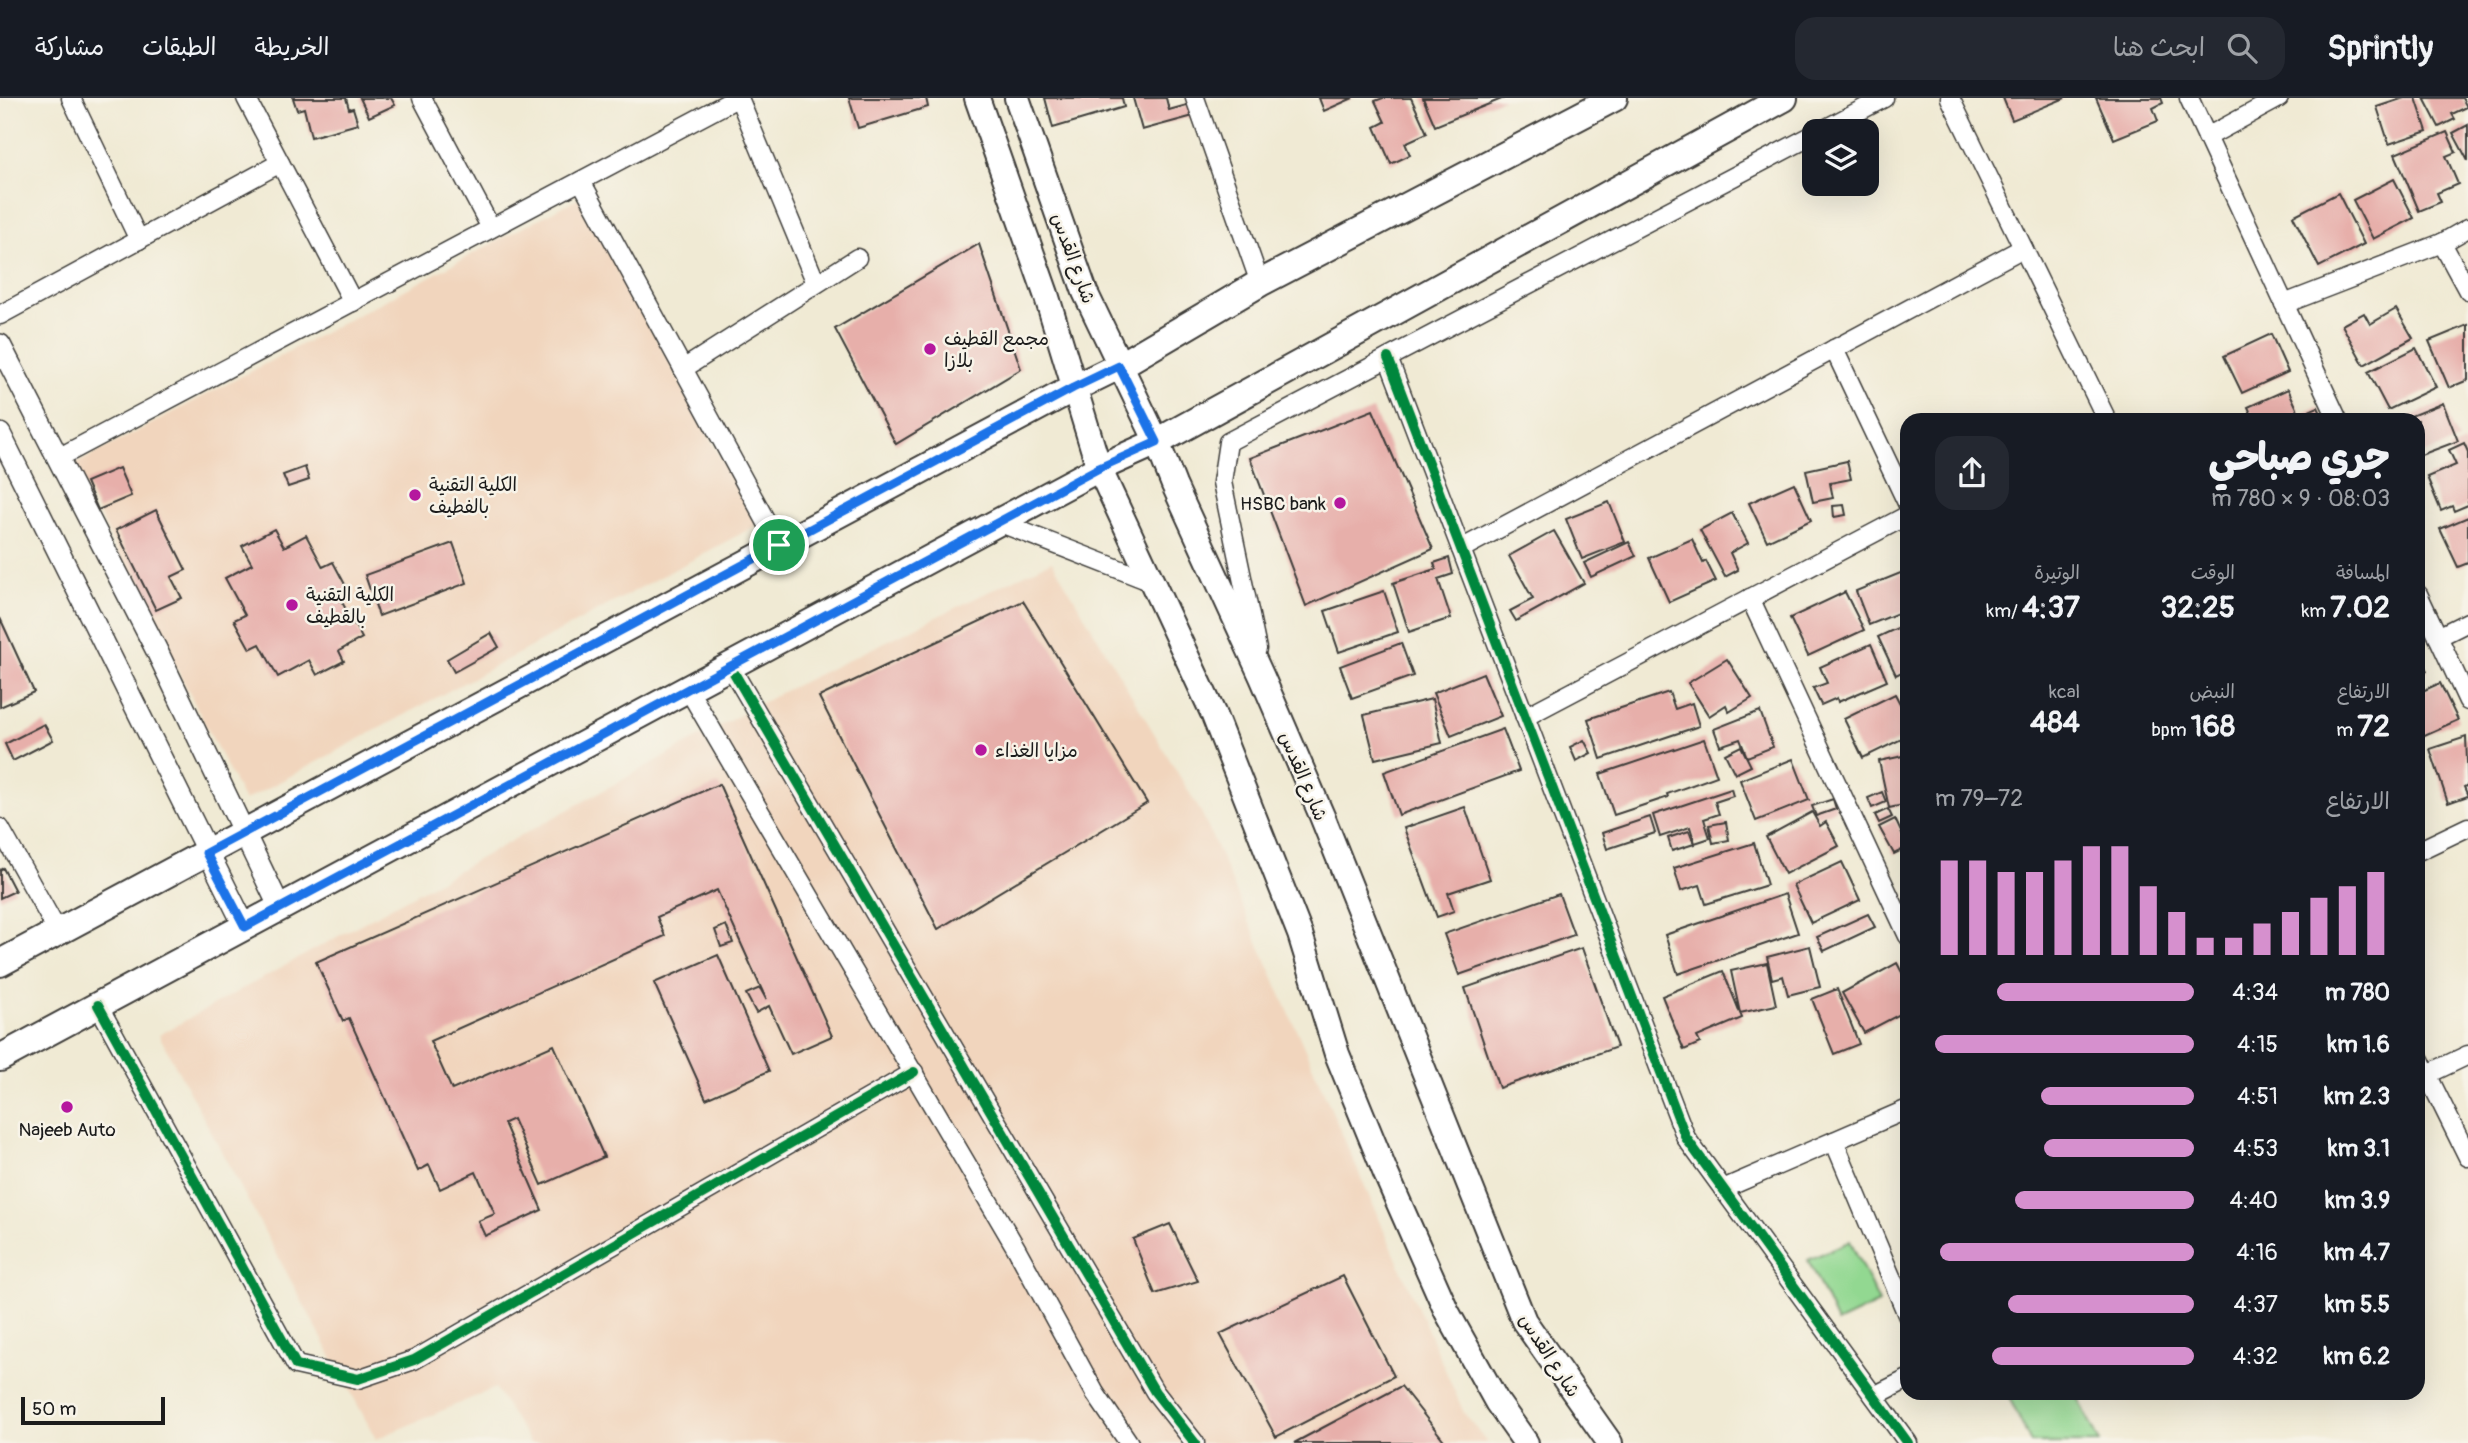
<!DOCTYPE html>
<html lang="ar">
<meta charset="utf-8">
<style>
:root{--surface:#171b24;--page:#242831;--text:#f1f3f6;--muted:#9ea1a6;--line:#363941;--accent:#d690ce}
body{margin:0;font-family:Pangolin,"Playpen Sans Arabic",sans-serif;background:var(--page);color:var(--text);direction:rtl;height:100vh;display:flex;flex-direction:column;font-size:26px;white-space:nowrap}
*{box-sizing:border-box;margin:0}
p{font-size:23px;color:var(--muted)}
.icon{flex:none;width:38px;height:38px;fill:none;stroke:currentColor;stroke-width:2;stroke-linecap:round;stroke-linejoin:round}
.map{position:relative;flex:1;overflow:hidden;direction:ltr}
.sheet{position:absolute;left:1900px;top:315px;width:525px;height:987px;display:flex;flex-direction:column;background:var(--surface);border-radius:21px;box-shadow:0 7px 28px #0002;direction:rtl}
.sheet>*{flex:none}
.buttons{position:absolute;left:1802px;top:21px;display:grid;gap:14px}
.buttons a{display:grid;place-items:center;width:77px;height:77px;border-radius:14px;background:var(--surface);box-shadow:0 7px 28px #0002;font-size:35px}
.scale{position:absolute;left:21px;bottom:18px;width:144px;box-sizing:border-box;padding-left:7px;border:4px solid #1c1c1c;border-top:0;font-size:19px;line-height:24px;white-space:nowrap;color:#1c1c1c;-webkit-text-stroke:5px #f7f3e8;paint-order:stroke}
.pin{position:absolute;display:grid;place-items:center;width:60px;height:60px;color:#fff;margin:-30px;border:4px solid #fff;border-radius:50%;box-shadow:0 2px 7px #0007}
.round{display:grid;place-items:center;flex:none;width:74px;height:74px;border-radius:21px;background:var(--page)}
.headline{display:flex;align-items:center;justify-content:space-between;height:119px;padding:0 35px}
h1{font-size:38px;font-weight:800;line-height:52px}
.metrics{display:grid;grid-template-columns:repeat(3,1fr);gap:10px;height:119px;padding:7px 35px}
.metrics div{display:grid;align-content:center}
.metrics b{font-size:30px;font-weight:800}
.metrics small{font-size:19px;font-weight:400}
.metrics p{font-size:19px}
.chart{height:196px;padding:14px 35px}
.chart p{display:flex;justify-content:space-between}
.chart svg{width:100%;height:126px;margin-top:7px;stroke:var(--accent);stroke-width:6}
ul{padding:0 35px;list-style:none;font-size:23px}
li{display:grid;grid-template-columns:112px 84px 1fr;align-items:center;height:52px}
li i{height:18px;border-radius:9px;background:var(--accent)}
header{display:flex;align-items:center;gap:42px;box-sizing:border-box;height:98px;padding:0 35px;background:var(--surface);border-bottom:2px solid var(--line)}
header strong{font-size:33px}
nav{display:flex;gap:38px;margin-inline-start:auto;font-size:24px}
.search{width:490px;height:63px;background:var(--page);display:flex;align-items:center;gap:18px;box-sizing:border-box;padding:0 24px;border-radius:21px;color:var(--muted);font-size:26px}
.map>svg:first-child{display:block}
</style>
<header>
<strong>Sprintly</strong>
<div class="search"><svg class="icon" aria-label="search" viewBox="0 0 24 24"><circle cx="10" cy="10" r="6"/><path d="M15 15l6 6"/></svg>ابحث هنا</div>
<nav><a>الخريطة</a><a>الطبقات</a><a>مشاركة</a></nav>
</header>
<div class="map">
<svg width="2468" height="1345" viewBox="0 0 2468 1345">
<rect width="100%" height="100%" fill="#f7f3e8"/>
<filter id="ink" filterUnits="userSpaceOnUse"><feTurbulence type="fractalNoise" baseFrequency=".0143" numOctaves="2"/><feDisplacementMap in="SourceGraphic" scale="14" xChannelSelector="R" yChannelSelector="G"/><feConvolveMatrix kernelMatrix="1 2 1 2 8 2 1 2 1" color-interpolation-filters="sRGB"/></filter>
<filter id="wash" filterUnits="userSpaceOnUse"><feTurbulence type="fractalNoise" baseFrequency=".00686" numOctaves="4" result="noise"/><feDisplacementMap in="SourceGraphic" scale="28" xChannelSelector="R" yChannelSelector="G"/><feGaussianBlur stdDeviation="1.57" result="paint"/><feColorMatrix in="noise" values="0 0 0 0 0 0 0 0 0 0 0 0 0 0 0 0 0 1.4 0 .05"/><feComposite in="paint" operator="in"/></filter>
<g filter="url(#wash)">
<rect width="100%" height="100%" fill="#f0ead4"/>
<g fill="#f1d5bd">
<path d="M580,99l177,328 -513,276 -170,-336z"/>
<path d="M1052,463l150,253 262,599 23,30h-957l-35,-55 -119,51 -217,-404 621,-342z"/>
</g>
<g fill="#92d891" stroke="#577a56" stroke-width="2">
<path d="M1850,1143l29,62 -42,20 -29,-63z"/>
<path d="M2007,1295h69l24,50h-69z"/>
</g>
<g id="blocks">
<g fill="#e7afaa">
<path d="M293,0h53l3,11 4,-1 5,16 -47,13 -7,-29 -7,2z"/>
<path d="M360,0h31l4,7 -26,12z"/>
<path d="M849,0h77l2,9 -70,21z"/>
<path d="M1045,0h77l2,9 -71,21z"/>
<path d="M1133,0h33l3,12 25,-7 3,12 -55,15z"/>
<path d="M1319,0h34l-29,13z"/>
<path d="M1383,0h28l16,35 -22,10 5,12 -19,9 -16,-37 10,-5 -10,-21z"/>
<path d="M1423,0h81l-69,28z"/>
<path d="M2003,0h62l-53,22z"/>
<path d="M2096,0h65l2,5 -10,5 5,13 -44,18z"/>
<path d="M2404,0h12l11,33 -38,13 -12,-37z"/>
<path d="M2424,0h38l5,9 -15,7 3,5 -16,8z"/>
<path d="M2468,27v36l-15,-28z"/>
<path d="M2447,34l9,20 -10,4 12,28 -21,9 4,9 -22,9 -24,-57z"/>
<path d="M2394,81l20,39 -41,21 -20,-39z"/>
<path d="M2338,95l26,51 -45,23 -26,-51z"/>
<path d="M979,146l42,125 -125,75 -61,-115z"/>
<path d="M2396,211l17,29 -49,27 -22,-40 22,-12 6,11z"/>
<path d="M2468,227v55l-19,8 -20,-47z"/>
<path d="M2271,236l17,38 -46,21 -18,-37z"/>
<path d="M2416,250l20,39 -48,23 -20,-38z"/>
<path d="M2288,291l12,26 18,-8 6,13h-70l-6,-13z"/>
<path d="M2443,305l15,38 -40,15v-36h-17z"/>
<path d="M1373,312l60,139 -127,57 -56,-148z"/>
<path d="M2464,345l4,9v53l-14,6 -2,-5 -11,5 -14,-34 29,-12 -7,-15z"/>
<path d="M1847,363l4,18 -21,4 3,15 -20,4 -7,-32z"/>
<path d="M305,369l4,13 -21,7 -5,-12z"/>
<path d="M119,370l12,28 -33,14 -12,-28z"/>
<path d="M1794,385l17,37 -44,21 -18,-38z"/>
<path d="M1609,404l16,40 -43,17 -16,-40z"/>
<path d="M1844,407l2,10 -12,2 -1,-11z"/>
<path d="M156,412l30,60 -15,7 11,21 -26,12 -40,-80z"/>
<path d="M1732,415l16,30 -18,10 8,17 -13,7 -25,-47z"/>
<path d="M2468,419v46l-10,4 -18,-38z"/>
<path d="M274,431l10,18 22,-12 17,32 10,-5 15,28 -10,5 24,43 -23,13 5,10 -27,14 -8,-15 -31,17 -18,-33 -10,5 -16,-29 11,-5 -20,-37 27,-14 -10,-18z"/>
<path d="M1554,433l30,52 -68,38 -6,-10 23,-12 -24,-43z"/>
<path d="M1692,441l11,24 3,-2 10,20 -47,21 -20,-44z"/>
<path d="M1629,444l7,14 -45,21 -7,-14z"/>
<path d="M453,445l14,40 -88,33 -14,-41z"/>
<path d="M1449,460l4,16 -15,5 13,39 -42,14 -16,-49 43,-14 -2,-6z"/>
<path d="M1903,474l5,10v27l-39,16 -13,-34z"/>
<path d="M1384,493l14,41 -59,20 -14,-41z"/>
<path d="M1845,494l19,38 -56,26 -18,-38z"/>
<path d="M1023,503l124,202 -209,126 -119,-232z"/>
<path d="M0,520l34,74 -34,15z"/>
<path d="M1908,525v46l-12,6 -18,-38z"/>
<path d="M491,535l8,14 -45,25 -7,-13z"/>
<path d="M1401,545l12,33 -61,22 -12,-32z"/>
<path d="M1871,546l16,37 -49,21 -1,-4 -16,7 -8,-17 14,-5 -7,-16z"/>
<path d="M1727,561l25,39 -23,14 -3,-7 -17,11 -21,-33z"/>
<path d="M2421,561l6,12 -9,3v-13z"/>
<path d="M1483,575l18,43 -50,20 -18,-43z"/>
<path d="M2440,585l18,37 -40,18v-45z"/>
<path d="M1669,594l6,17 17,-6 7,23 -98,33 -13,-40z"/>
<path d="M1895,596l13,25v17l-45,22 -19,-39z"/>
<path d="M1432,601l10,44 -67,16 -11,-44z"/>
<path d="M1760,613l13,36 -26,10 -7,-18 -20,7 -6,-17z"/>
<path d="M44,626l9,16 -40,21 -8,-17z"/>
<path d="M1503,631l16,42 -120,44 -15,-43z"/>
<path d="M2466,639l2,48 -4,2 4,9 -20,7 -18,-54z"/>
<path d="M1704,641l13,37 -50,18 1,3 -54,18 -14,-41z"/>
<path d="M1584,642l7,13 -15,8 -6,-14z"/>
<path d="M1741,648l10,20 -16,8 -10,-20z"/>
<path d="M1908,657v49l-19,4 -10,-47z"/>
<path d="M1793,661l16,41 -53,21 -16,-41z"/>
<path d="M719,686l113,252 -41,18 -22,-48 -13,7 -10,-19 14,-6 6,11 -49,-109 -60,27 8,19 -235,105 22,49 102,-45 50,112 -62,28 -29,-66 -9,4 38,87 -57,26 -7,-15 17,-7 -19,-42 -36,17 -11,-24 -11,6 -69,-153 -6,3 -27,-59z"/>
<path d="M1731,691l2,7 -18,6 4,12 -15,5 6,19 -15,5 -5,-16 -30,10 -7,-22z"/>
<path d="M1882,694l4,10 -14,6 -4,-10z"/>
<path d="M1833,701l3,10 -20,7 -4,-10z"/>
<path d="M1465,709l25,72 -42,14 6,18 -17,6 -33,-89z"/>
<path d="M1888,711l4,8 -13,6 -4,-8z"/>
<path d="M1812,714l8,14 6,-4 13,24 -54,28 -19,-37z"/>
<path d="M1650,719l5,16 -48,16 -5,-16z"/>
<path d="M1895,721l13,28 -14,7 -15,-27z"/>
<path d="M1726,724l3,18 -16,3 -4,-18z"/>
<path d="M1689,733l5,13 -22,7 -4,-13z"/>
<path d="M1754,745l13,42 -61,19 -6,-19 -19,6 -7,-23z"/>
<path d="M1842,764l18,38 -49,23 -18,-38z"/>
<path d="M3,770l12,23 -15,7v-28z"/>
<path d="M1559,796l15,41 -115,40 -15,-41z"/>
<path d="M1785,796l13,39 -120,41 -13,-39z"/>
<path d="M1868,816l7,13 -51,24 -7,-14z"/>
<path d="M726,827l7,18 -12,4 -6,-17z"/>
<path d="M1810,848l10,41 -32,8 -5,-19 -11,3 -5,-22z"/>
<path d="M1582,850l35,99 -118,41 -34,-100z"/>
<path d="M718,857l51,116 -63,28 -52,-116z"/>
<path d="M1767,865l9,42 -36,8 -9,-42z"/>
<path d="M1897,865l11,21v26l-44,23 -22,-40z"/>
<path d="M1723,873l19,47 -45,19 3,6 -16,7 -22,-54z"/>
<path d="M1837,891l22,55 -25,10 -22,-55z"/>
<path d="M1170,1126l28,57 -43,13 -22,-55z"/>
<path d="M1343,1178l51,100 -118,61 -56,-103z"/>
<path d="M1401,1288l45,57h-152z"/>
</g>
</g>
</g>
<g filter="url(#ink)">
<use href="#blocks" fill-opacity="0" stroke="#3c3b38" stroke-width="2"/>
<g fill="none" stroke-linecap="round" stroke-linejoin="round">
<defs>
<g id="minor">
<path d="M71,0l68,142"/>
<path d="M246,0l107,204"/>
<path d="M422,0l69,130"/>
<path d="M739,0l77,185"/>
<path d="M1195,0l65,185"/>
<path d="M1950,0l157,322"/>
<path d="M2189,0l149,322"/>
<path d="M1821,33l63,-33"/>
<path d="M2207,39l72,-39"/>
<path d="M581,83l198,364"/>
<path d="M2442,145l26,48"/>
<path d="M2284,206l158,-61 26,-15"/>
<path d="M0,217l280,-152"/>
<path d="M1834,251l74,156"/>
<path d="M1388,260l298,780 222,305"/>
<path d="M683,271l174,-111"/>
<path d="M58,360l679,-360"/>
<path d="M998,424l154,60"/>
<path d="M1461,451l562,-301"/>
<path d="M2418,496l50,107"/>
<path d="M1750,500l158,338"/>
<path d="M2438,539l30,-15"/>
<path d="M1257,551l-35,-167 6,-40 587,-308"/>
<path d="M730,568l425,726 40,51"/>
<path d="M688,591l328,559 79,145 34,50"/>
<path d="M1525,619l383,-202"/>
<path d="M0,730l58,104"/>
<path d="M2418,753l50,-24"/>
<path d="M98,907l198,360 62,14 56,-19 500,-288"/>
<path d="M2418,958l50,101"/>
<path d="M2428,976l40,-19"/>
<path d="M1834,1043l74,176"/>
<path d="M1723,1091l185,-80"/>
<path d="M1874,1298l34,-17"/>
</g>
<g id="tertiary">
<path d="M0,247l156,304 124,259"/>
<path d="M0,336l245,493"/>
</g>
<g id="secondary">
<path d="M977,0l69,196 53,174 114,245 87,221 37,120 49,120 61,138 50,90 29,41"/>
<path d="M1017,0l68,194 72,150 17,43 88,192 60,139 202,505 86,122"/>
</g>
<g id="primary">
<path d="M0,865l1074,-575 45,-22 141,-83 354,-185"/>
<path d="M0,960l1099,-590 58,-26 627,-344"/>
</g>
</defs>
<use href="#minor" stroke="#3c3b38" stroke-width="21"/>
<use href="#tertiary" stroke="#3c3b38" stroke-width="24"/>
<use href="#secondary" stroke="#3c3b38" stroke-width="28"/>
<use href="#primary" stroke="#3c3b38" stroke-width="30"/>
<use href="#minor" stroke="#fff" stroke-width="18"/>
<use href="#tertiary" stroke="#fff" stroke-width="21"/>
<use href="#secondary" stroke="#fff" stroke-width="24"/>
<use href="#primary" stroke="#fff" stroke-width="26"/>
<defs>
<g id="cycleway">
<path d="M1388,260l298,780 222,305"/>
<path d="M730,568l425,726 40,51"/>
<path d="M98,907l198,360 62,14 56,-19 500,-288"/>
</g>
</defs>
<use href="#cycleway" stroke="#f7f3e8" stroke-width="15"/>
<use href="#cycleway" stroke="#00873e" stroke-width="10"/>
</g>
</g>
<g fill="none" stroke-linecap="round" stroke-linejoin="round" filter="url(#ink)">
<defs>
<path id="route" d="M1119,268l38,76 -58,26 -854,459 -39,-74 867,-465z"/>
</defs>
<use href="#route" stroke="#fff" stroke-width="14"/>
<use href="#route" stroke="#1a73e8" stroke-width="9"/>
</g>
<g fill="#b5179e" stroke="#f7f3e8" stroke-width="2.5">
<circle cx="930" cy="251" r="7"/>
<circle cx="415" cy="397" r="7"/>
<circle cx="1340" cy="405" r="7"/>
<circle cx="292" cy="507" r="7"/>
<circle cx="981" cy="652" r="7"/>
<circle cx="67" cy="1009" r="7"/>
</g>
<g text-anchor="middle" stroke-width="5" stroke-linejoin="round" paint-order="stroke">
<g font-size="19" fill="#1c1c1c" stroke="#f7f3e8">
<text transform="translate(1074 160) rotate(70)" y="7">شارع القدس</text>
<text transform="translate(1304 678) rotate(67)" y="7">شارع القدس</text>
<text transform="translate(1550 1257) rotate(57)" y="7">شارع القدس</text>
</g>
<g font-size="19" fill="#1c1c1c" stroke="#f7f3e8" text-anchor="start">
<text x="944" y="247">مجمع القطيف<tspan x="944" dy="22">بلازا</tspan></text>
<text x="429" y="393">الكلية التقنية<tspan x="429" dy="22">بالفطيف</tspan></text>
<text x="1326" y="412" text-anchor="end">HSBC bank</text>
<text x="306" y="503">الكلية التقنية<tspan x="306" dy="22">بالقطيف</tspan></text>
<text x="995" y="659">مزايا الغذاء</text>
<text x="67" y="1038" text-anchor="middle">Najeeb Auto</text>
</g>
</g>
</svg>
<div class="buttons">
<a><svg class="icon" aria-label="layers" viewBox="0 0 24 24"><path d="M12 4l9 5-9 5-9-5zM3 14l9 5 9-5"/></svg></a>
</div>
<div class="scale">50 m</div>
<div class="pin" style="left:779px;top:447px;background:#1e9e55"><svg class="icon" aria-label="arrive" viewBox="0 0 24 24"><path d="M6 21V4h12l-3 4 3 4H6"/></svg></div>
<section class="sheet">
<div class="headline"><div><h1>جري صباحي</h1><p>08:03 · 9 × 780 m</p></div><a class="round"><svg class="icon" aria-label="share" viewBox="0 0 24 24"><path d="M12 15V3M7 8l5-5 5 5M5 13v7h14v-7"/></svg></a></div>
<div class="metrics">
<div><p>المسافة</p><b>7.02<small> km</small></b></div>
<div><p>الوقت</p><b>32:25</b></div>
<div><p>الوتيرة</p><b>4:37<small> /km</small></b></div>
</div>
<div class="metrics">
<div><p>الارتفاع</p><b>72<small> m</small></b></div>
<div><p>النبض</p><b>168<small> bpm</small></b></div>
<div><p>kcal</p><b>484</b></div>
</div>
<div class="chart"><p><span>الارتفاع</span>72–79 m</p>
<svg viewBox="0 0 160 44" preserveAspectRatio="none"><path d="M5 44V11M15 44V11M25 44V15M35 44V15M45 44V11M55 44V6M65 44V6M75 44V20M85 44V29M95 44V38M105 44V38M115 44V33M125 44V29M135 44V24M145 44V20M155 44V15"/></svg>
</div>
<ul>
<li><b>780 m</b>4:34<i style="width:76%"></i></li>
<li><b>1.6 km</b>4:15<i style="width:100%"></i></li>
<li><b>2.3 km</b>4:51<i style="width:59%"></i></li>
<li><b>3.1 km</b>4:53<i style="width:58%"></i></li>
<li><b>3.9 km</b>4:40<i style="width:69%"></i></li>
<li><b>4.7 km</b>4:16<i style="width:98%"></i></li>
<li><b>5.5 km</b>4:37<i style="width:72%"></i></li>
<li><b>6.2 km</b>4:32<i style="width:78%"></i></li>
</ul>
</section>
</div>
